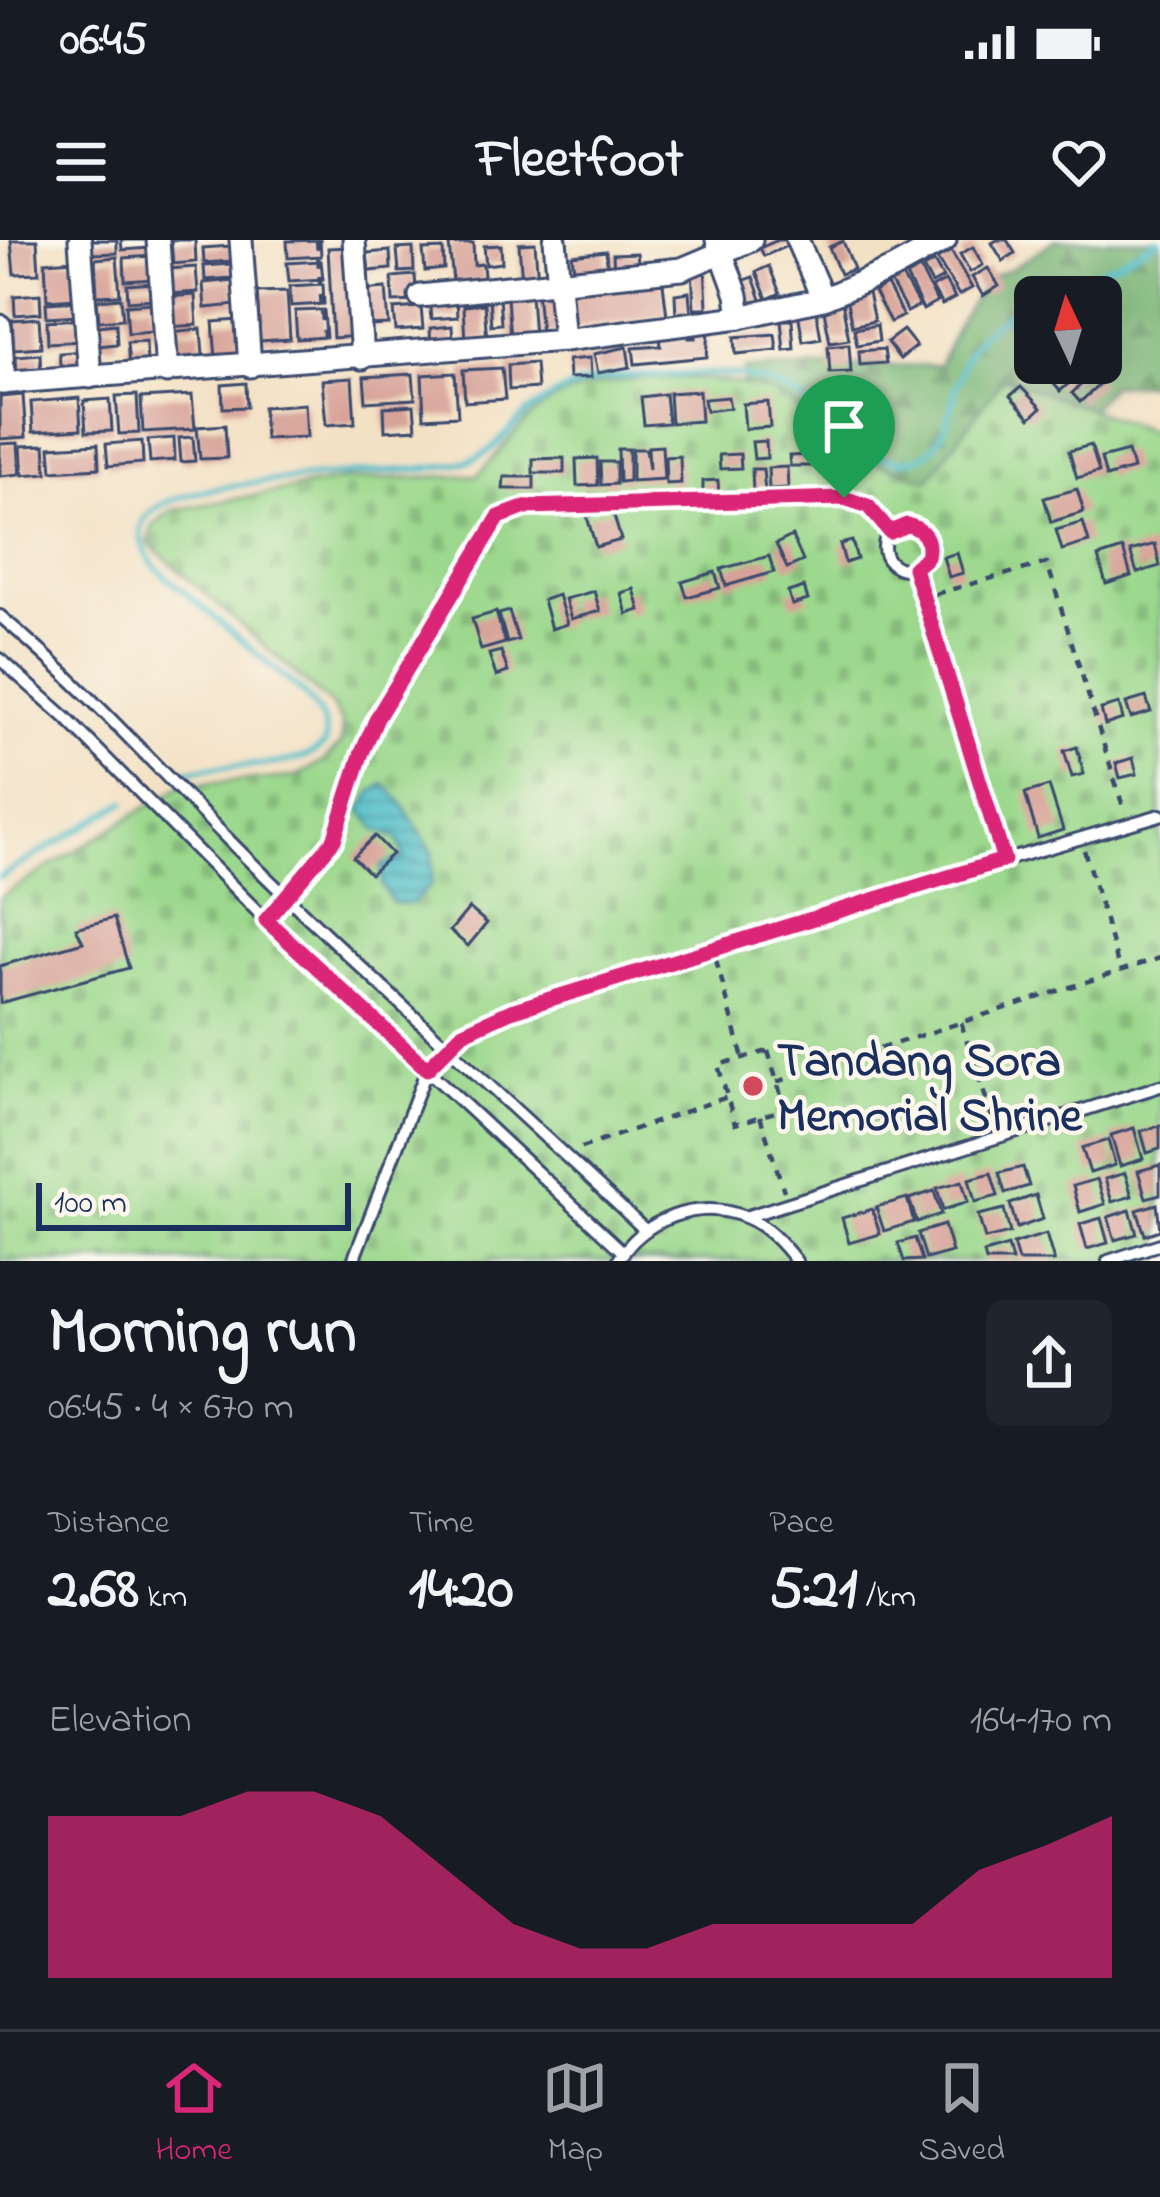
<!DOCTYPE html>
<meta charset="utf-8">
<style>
:root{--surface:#171b24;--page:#20242c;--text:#f1f3f6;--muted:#9ea1a6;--line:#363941;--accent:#db2777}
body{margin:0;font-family:"Indie Flower",sans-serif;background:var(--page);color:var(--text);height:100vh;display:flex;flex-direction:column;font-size:45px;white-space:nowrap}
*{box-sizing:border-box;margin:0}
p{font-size:39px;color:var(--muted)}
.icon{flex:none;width:66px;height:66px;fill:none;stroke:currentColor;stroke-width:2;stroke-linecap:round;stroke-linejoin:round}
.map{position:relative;height:1021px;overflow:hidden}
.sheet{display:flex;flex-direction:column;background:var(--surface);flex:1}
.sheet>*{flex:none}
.needle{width:78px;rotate:356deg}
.controls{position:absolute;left:1014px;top:36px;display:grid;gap:24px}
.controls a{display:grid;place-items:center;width:108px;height:108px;border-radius:18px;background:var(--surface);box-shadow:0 12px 48px #0002;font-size:60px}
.scale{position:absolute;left:36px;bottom:30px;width:315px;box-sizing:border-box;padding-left:12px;border:6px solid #1b2f5e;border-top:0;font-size:33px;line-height:42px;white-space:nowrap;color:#1b2f5e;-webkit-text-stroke:9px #fbf7ec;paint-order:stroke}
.pin{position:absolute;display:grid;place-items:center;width:102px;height:102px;color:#fff;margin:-123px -51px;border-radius:50% 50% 50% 0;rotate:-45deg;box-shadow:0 0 12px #0007}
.pin .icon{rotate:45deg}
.round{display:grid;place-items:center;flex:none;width:126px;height:126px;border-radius:18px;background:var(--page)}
.head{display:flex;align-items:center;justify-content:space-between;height:204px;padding:0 48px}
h1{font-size:66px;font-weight:700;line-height:90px}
.stats{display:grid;grid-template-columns:repeat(3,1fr);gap:18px;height:204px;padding:12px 48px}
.stats div{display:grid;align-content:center}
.stats b{font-size:60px;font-weight:700}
.stats small{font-size:33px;font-weight:400}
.stats p{font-size:33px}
.chart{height:336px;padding:24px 48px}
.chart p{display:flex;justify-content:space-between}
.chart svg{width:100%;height:216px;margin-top:12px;fill:var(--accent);opacity:.7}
.status{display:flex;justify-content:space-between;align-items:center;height:84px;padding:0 60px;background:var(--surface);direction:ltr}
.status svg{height:33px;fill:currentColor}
header{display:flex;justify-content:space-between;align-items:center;height:156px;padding:0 48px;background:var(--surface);font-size:54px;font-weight:700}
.dock{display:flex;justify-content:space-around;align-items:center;height:168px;border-top:3px solid var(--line);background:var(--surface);font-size:33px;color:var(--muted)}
.dock a{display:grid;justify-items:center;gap:6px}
.dock .current{color:var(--accent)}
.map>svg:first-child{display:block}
</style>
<div class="status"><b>06:45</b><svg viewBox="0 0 49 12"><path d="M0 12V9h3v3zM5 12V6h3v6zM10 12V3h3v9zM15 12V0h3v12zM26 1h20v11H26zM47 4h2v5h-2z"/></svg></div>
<header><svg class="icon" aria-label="menu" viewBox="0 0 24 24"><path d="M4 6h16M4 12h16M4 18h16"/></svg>Fleetfoot<svg class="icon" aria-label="heart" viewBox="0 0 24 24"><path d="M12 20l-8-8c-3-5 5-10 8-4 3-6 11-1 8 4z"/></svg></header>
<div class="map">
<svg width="1160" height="1021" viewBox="0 0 1160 1021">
<defs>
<pattern id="forest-firs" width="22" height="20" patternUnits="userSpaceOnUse" patternTransform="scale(3)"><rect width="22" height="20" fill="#7db878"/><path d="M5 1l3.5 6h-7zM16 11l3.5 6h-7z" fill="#669666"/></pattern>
<pattern id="cemetery-stones" width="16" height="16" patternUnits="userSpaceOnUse" patternTransform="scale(3)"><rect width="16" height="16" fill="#9cd88d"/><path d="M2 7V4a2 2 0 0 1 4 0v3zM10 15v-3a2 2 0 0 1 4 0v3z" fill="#86ba7c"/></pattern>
<pattern id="water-rules" width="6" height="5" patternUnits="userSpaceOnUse" patternTransform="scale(3)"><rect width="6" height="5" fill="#4fbdc8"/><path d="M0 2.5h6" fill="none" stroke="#419aa6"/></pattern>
</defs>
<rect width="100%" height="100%" fill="#fbf7ec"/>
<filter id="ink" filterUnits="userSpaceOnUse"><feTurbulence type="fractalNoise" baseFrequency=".00833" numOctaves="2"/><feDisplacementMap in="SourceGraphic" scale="24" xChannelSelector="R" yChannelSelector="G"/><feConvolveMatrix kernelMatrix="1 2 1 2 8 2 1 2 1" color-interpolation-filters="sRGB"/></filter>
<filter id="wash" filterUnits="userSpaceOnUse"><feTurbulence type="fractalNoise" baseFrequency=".004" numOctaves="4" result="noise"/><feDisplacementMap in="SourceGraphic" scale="48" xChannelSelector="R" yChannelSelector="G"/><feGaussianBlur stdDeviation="2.7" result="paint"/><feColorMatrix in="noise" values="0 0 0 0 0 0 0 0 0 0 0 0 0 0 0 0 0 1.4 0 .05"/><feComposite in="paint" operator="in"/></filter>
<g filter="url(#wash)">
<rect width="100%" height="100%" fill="#f3e1c4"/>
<path fill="url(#forest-firs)" stroke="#4c746b" stroke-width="3" fill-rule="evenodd" d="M1055,0h105v143l-49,2 -20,24 27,24 -156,75 -123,-63 -59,-48 -36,-11 1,-17 194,-4 22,-46 28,-41 24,-10zM1035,57h66v66h-66z"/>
<path fill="url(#cemetery-stones)" stroke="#5c8476" stroke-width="3" d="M1003,138l157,56v827h-1160v-364l183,-112 112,-8 28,-15 18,-18 1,-21 -11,-18 -183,-162 5,-18 20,-15 169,-30 136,-5c25,-25 48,-62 80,-77 51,-26 177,-28 226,2 21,13 37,34 58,46 26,15 57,25 86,34z"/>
<path fill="url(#water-rules)" stroke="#357693" stroke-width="3" d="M384,544l16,16 33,53 -1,31 -21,20 -18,-1 -11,-17 -1,-20 23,-9 -7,-19 -20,-8 -16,-20 11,-18z"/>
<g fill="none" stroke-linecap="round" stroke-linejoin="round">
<g stroke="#4fbdc8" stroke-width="6">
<path d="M1039,57l77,-34 42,-23"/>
<path d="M177,533c42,-12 119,1 148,-29 3,-23 -8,-35 -23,-52l-146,-124c-10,-14 -22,-32 -11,-50 30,-46 263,-41 320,-56 30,-7 41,-32 64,-50 47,-36 88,-37 146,-37 17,0 37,-3 55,0 18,2 45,9 61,18 34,17 82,81 125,66 37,-13 35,-72 50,-103 14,-28 43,-44 69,-57"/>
<path d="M0,637l125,-75"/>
</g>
</g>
<g id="blocks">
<g fill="#d7a298">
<path d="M11,0h26l2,33 -25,1z"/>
<path d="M91,0h26v13l-25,1z"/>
<path d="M121,0h30v8l-29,2z"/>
<path d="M171,0h24l1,22 -23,2z"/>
<path d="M320,0l1,16 -33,2 -1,-17z"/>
<path d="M778,0h8l3,5 -25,11 -4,-8z"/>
<path d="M997,0h10l8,13 -12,8 -11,-18z"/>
<path d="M843,1l11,28 -14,5 -11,-27z"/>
<path d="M473,3l1,22 9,-1 2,24 -31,2 -5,-45z"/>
<path d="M535,3l3,38 -16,1 -3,-38z"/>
<path d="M501,5l1,18 -16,2 -2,-19z"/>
<path d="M231,6l1,15 -28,2 -1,-15z"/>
<path d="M352,7l6,89 -25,2 -5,-90z"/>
<path d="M973,7l10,18 -13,7 -10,-18z"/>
<path d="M413,8l1,23 -15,1 -2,-23z"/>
<path d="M443,9l1,20 -19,2 -2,-21z"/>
<path d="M390,11l1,18 -22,2 -2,-18z"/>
<path d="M606,11l2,22 -33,4 -3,-22z"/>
<path d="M951,11l21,37 -13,7 -22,-36z"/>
<path d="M637,13l2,17 -25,2 -1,-18z"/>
<path d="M152,16l2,23 -29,2 -1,-23z"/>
<path d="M117,17l3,38 -23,1 -2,-37z"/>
<path d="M75,20l2,38 -30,2 -2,-38z"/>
<path d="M321,21l2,18 -34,2 -2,-18z"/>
<path d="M934,22l9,16 -11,6 -9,-16z"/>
<path d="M231,24l1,14 -27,2 -1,-14z"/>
<path d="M705,26l2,42h-13l-2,-41z"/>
<path d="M769,26l11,27 -13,6 -11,-27z"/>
<path d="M196,27l2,25 -28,2 -2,-25z"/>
<path d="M988,28l11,18 -16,10 -11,-19z"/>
<path d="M920,29l17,33 -14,8 -17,-34z"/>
<path d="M415,35l2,26 -24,1 -1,-25z"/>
<path d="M662,35l5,41 -100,12 -5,-41z"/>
<path d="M901,35l18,31 -12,6 -17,-30z"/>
<path d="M753,37l9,25 -16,6 -9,-25z"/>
<path d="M234,40l2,25 -31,3 -2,-25z"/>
<path d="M945,41l10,17 -13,7 -10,-17z"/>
<path d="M154,43l1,16 -27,2 -1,-16z"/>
<path d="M323,44l1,20 -33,2 -1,-20z"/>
<path d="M887,45l16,31 -13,6 -16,-30z"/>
<path d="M386,48l3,37 -23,1 -3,-36z"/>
<path d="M556,49l3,44 -18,1 -4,-44z"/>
<path d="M287,51l3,48 -30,2 -3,-49z"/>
<path d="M689,52l2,22 -15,2 -1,-22z"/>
<path d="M868,53l6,28 -22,5 -6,-28z"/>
<path d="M40,54l1,19 -26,2 -1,-19z"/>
<path d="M195,55l2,30 -28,2 -3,-30z"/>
<path d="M531,55l3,42 -24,2 -3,-42z"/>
<path d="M456,57l1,20 -26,2 -2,-20z"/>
<path d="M499,57l2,27 -10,1 -2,-27z"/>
<path d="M121,58l2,21 -24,2 -2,-21z"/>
<path d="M78,61l1,14 -32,2 -1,-14z"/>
<path d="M842,62l7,37 -19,3 -7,-37z"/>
<path d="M152,63l2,28 -26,2 -2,-28z"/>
<path d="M484,64l3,35 -22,2 -2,-35z"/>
<path d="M421,67l2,22 -27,2 -2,-22z"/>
<path d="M816,69l5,29 -18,3 -5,-29z"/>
<path d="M324,70l2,27 -29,2 -2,-28z"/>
<path d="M39,78l2,29 -27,2 -2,-29z"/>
<path d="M80,79l1,22 -33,2 -1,-22z"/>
<path d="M239,80l2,38 -25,1 -3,-37z"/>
<path d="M781,80h11l2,29 -10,1z"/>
<path d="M116,84l1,20 -19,2 -1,-20z"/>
<path d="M877,85l2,16 -22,4 -3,-16z"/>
<path d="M452,86l1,19 -22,2 -1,-19z"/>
<path d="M201,89l3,38 -33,2 -2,-37z"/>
<path d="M709,89l-2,28 -72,7 -2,-16 28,-2 -1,-11 29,-3v6h7v-7z"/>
<path d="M903,90l13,16 -16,13 -13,-17z"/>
<path d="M775,94l2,16 -41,4 -1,-17z"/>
<path d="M146,101l1,24 -18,1 -2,-24z"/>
<path d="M849,104l2,28 -21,1 -2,-27z"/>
<path d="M627,107l3,20 -32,6 -4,-19z"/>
<path d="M884,109l2,14 -26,2 -1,-14z"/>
<path d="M83,111l2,22 -24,2 -2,-22z"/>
<path d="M40,114l1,21 -24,2 -1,-21z"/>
<path d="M590,118l1,19 -22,1 -1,-18z"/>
<path d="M535,123l2,25 -28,2 -1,-25z"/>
<path d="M1036,123h30l11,13 -17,15z"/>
<path d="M502,128l3,31 -40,3 -2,-32z"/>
<path d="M455,133l3,43 -34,2 -2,-43z"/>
<path d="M413,134l2,25 -49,3 -2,-25z"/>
<path d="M1093,134l8,9 -21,19 -8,-9z"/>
<path d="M352,138l3,45 -29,2 -4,-45z"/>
<path d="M246,143l1,24 -24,1 -1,-23z"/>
<path d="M1021,147l20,21 -11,10 -20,-22z"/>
<path d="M699,151l2,30 -30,2 -2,-30z"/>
<path d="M665,154l3,29 -24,2 -3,-28z"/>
<path d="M23,155l3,42 -26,2v-42z"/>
<path d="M137,155l2,38 -20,1 -3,-38z"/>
<path d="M192,155l3,34 -52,3 -2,-34z"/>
<path d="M728,157l2,11 -24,3 -2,-12z"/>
<path d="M79,158l2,31 -48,3 -2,-30z"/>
<path d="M110,159l2,32 -26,1 -2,-31z"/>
<path d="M768,162l2,25 -25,2 -2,-25z"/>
<path d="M305,164l2,33 -42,2 -2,-32z"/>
<path d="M414,165l2,24 -31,2 -1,-24z"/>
<path d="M225,185l2,33 -27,1 -3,-32z"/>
<path d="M193,197l2,24 -14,1 -2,-24z"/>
<path d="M174,198l1,22 -25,2 -2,-22z"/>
<path d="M142,201l1,22 -35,3 -2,-22z"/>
<path d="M766,201l1,17 -13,1 -2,-17z"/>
<path d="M18,203l2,31 -20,2v-32z"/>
<path d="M98,204l1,24 -47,3 -2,-24z"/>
<path d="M45,205l2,28 -24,2 -2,-29z"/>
<path d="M1091,205l8,27 -22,6 -8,-27z"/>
<path d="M662,206l2,33 -32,2v-32h14l3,20 -1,-22z"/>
<path d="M618,209h11v32l-10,1z"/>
<path d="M1128,211l5,18 -27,8 -5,-19z"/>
<path d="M740,214l1,14 -21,1 -1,-14z"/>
<path d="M816,215v11h-26l-1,-10z"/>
<path d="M680,216l1,27 -15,1 -1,-27z"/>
<path d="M564,218v15h-31v-14z"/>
<path d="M597,218l1,27 -21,1 -1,-27z"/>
<path d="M600,222h16v22l-15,1z"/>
<path d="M787,227l1,21 -19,1 -1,-21z"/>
<path d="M752,229h11l2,24 -12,1z"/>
<path d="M504,237h30v12h-31z"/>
<path d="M718,240l1,16h-16v-15z"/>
<path d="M1077,249l7,23 -33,10 -7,-24z"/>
<path d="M612,269l9,31 -25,7 -9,-30z"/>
<path d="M1083,282l6,20 -27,8 -6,-20z"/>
<path d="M792,296l11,25 -16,7 -11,-24z"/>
<path d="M852,301l5,18 -12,4 -5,-19z"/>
<path d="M1155,304l5,22 -23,7 -7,-22z"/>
<path d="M1123,309l8,27 -25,8 -8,-27z"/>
<path d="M957,313l6,20 -14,4 -6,-20z"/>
<path d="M769,316l5,16 -48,14 -5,-17z"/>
<path d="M715,332l5,16 -33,9 -5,-15z"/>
<path d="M804,347l4,13 -16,5 -4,-13z"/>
<path d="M634,349l6,21 -13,4 -6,-21z"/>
<path d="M594,351l6,20 -29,8 -6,-20z"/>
<path d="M558,355l9,29 -16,5 -8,-29z"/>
<path d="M509,371l9,29 -11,3 -8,-29z"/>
<path d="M496,372l9,31 -24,7 -9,-31z"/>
<path d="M501,411l7,21 -12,4 -7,-22z"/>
<path d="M1146,457l5,15 -20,6 -5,-15z"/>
<path d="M1119,464l4,15 -18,6 -4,-16z"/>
<path d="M1077,507l7,27 -12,3 -8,-26z"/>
<path d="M1133,518l4,16 -17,4 -4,-15z"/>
<path d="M1049,546l14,44 -25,8 -13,-45z"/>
<path d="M375,596l17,18 -22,20 -17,-17z"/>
<path d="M469,668l18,15 -19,23 -18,-15z"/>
<path d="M114,678l15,50 -129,35v-37l83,-24 -7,-14z"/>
<path d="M1160,886v23l-13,4 -6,-22z"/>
<path d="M1134,888l9,31 -23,7 -9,-31z"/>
<path d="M1108,900l7,25 -25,8 -8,-25z"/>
<path d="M1160,925v29l-14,4 -8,-27z"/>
<path d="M1023,927l6,19 -24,7 -6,-20z"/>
<path d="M991,933l7,23 -23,6 -6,-23z"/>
<path d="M1125,933l7,23 -20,6 -7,-23z"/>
<path d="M1097,939l8,25 -25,8 -7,-26z"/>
<path d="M962,941l6,21 -25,8 -6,-22z"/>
<path d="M934,951l7,23 -24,8 -8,-23z"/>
<path d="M1036,955l7,24 -26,9 -7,-24z"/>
<path d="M907,958l7,24 -30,9 -8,-24z"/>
<path d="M1157,964l3,26 -15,5 -8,-25z"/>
<path d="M872,969l8,25 -31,9 -7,-25z"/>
<path d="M1004,969l6,24 -25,6 -7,-24z"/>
<path d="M1130,970l7,24 -22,6 -7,-23z"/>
<path d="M1101,978l7,25 -21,6 -7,-25z"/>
<path d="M944,985l8,27 -26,7 -8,-26z"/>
<path d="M1046,994l8,27h-36l-5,-17z"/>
<path d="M915,998l7,22 -18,1 -6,-18z"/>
<path d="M1008,1006l4,15h-26l-2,-8z"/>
</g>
</g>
</g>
<g filter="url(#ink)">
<use href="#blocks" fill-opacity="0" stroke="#3b4a6d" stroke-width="3"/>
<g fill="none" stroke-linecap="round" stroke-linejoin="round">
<defs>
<g id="lane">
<circle cx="906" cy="307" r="22"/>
<path d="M914,329l90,291"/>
<path d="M0,376c95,79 174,172 262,257 125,122 256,237 383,357"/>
<path d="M0,419l66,59 200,202 357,332"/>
<path d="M266,680l68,-80 33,-103 126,-214 13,-12 20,-4 327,-9 14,7 23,26"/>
<path d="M745,977l415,-131"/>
<path d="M353,1021l74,-192 36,-36 21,-12 229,-75 447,-131"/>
<path d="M618,1021c24,-42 81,-63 127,-44 22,9 37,26 51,44"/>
<path d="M1108,1021l52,-17"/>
</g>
<g id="street">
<path d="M80,0l10,137"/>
<path d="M158,0l9,132"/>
<path d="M241,0l9,126"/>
<path d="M354,0l8,118"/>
<path d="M555,0l9,100"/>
<path d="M717,0l20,55 3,22"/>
<path d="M797,0l26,59"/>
<path d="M420,56l262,-27 69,-29"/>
<path d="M0,86l4,57"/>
<path d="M0,143l564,-43 176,-23 83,-18 69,-30 53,-29"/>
</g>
</defs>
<use href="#lane" stroke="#3b4a6d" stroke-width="16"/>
<use href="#street" stroke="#3b4a6d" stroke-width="27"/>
<g stroke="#3b4a6d" stroke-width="4.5" stroke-dasharray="9 9" stroke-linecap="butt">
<path d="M317,0l7,97"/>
<path d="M935,354l112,-31 78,250"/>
<path d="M1084,610l36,121"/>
<path d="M716,720l27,98"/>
<path d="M961,783l34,103"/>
<path d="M768,811l17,58 -50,15 -17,-59z"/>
<path d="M777,842l383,-124"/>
<path d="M760,876l24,75"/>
<path d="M581,908l146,-51"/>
</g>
<use href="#lane" stroke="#fff" stroke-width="10"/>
<use href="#street" stroke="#fff" stroke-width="21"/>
</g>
</g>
<g fill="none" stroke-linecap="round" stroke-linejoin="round" filter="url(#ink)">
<defs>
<path id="route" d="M844,258l24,8 22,26 17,-7c17,4 24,14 20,32l-13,11 90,292 -493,151 -48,22 -36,36 -161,-149 68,-80 27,-85 16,-37 122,-201 27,-10z"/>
</defs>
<use href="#route" stroke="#fff" stroke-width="24"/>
<use href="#route" stroke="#db2777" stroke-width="15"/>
</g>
<circle fill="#d1495b" stroke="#fbf7ec" stroke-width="4.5" cx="753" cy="846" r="12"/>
<g text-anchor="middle" stroke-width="9" stroke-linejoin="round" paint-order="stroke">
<g font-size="48" font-weight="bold" fill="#1b2f5e" stroke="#fbf7ec" text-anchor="start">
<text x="777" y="835">Tandang Sora<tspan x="777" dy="55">Memorial Shrine</tspan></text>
</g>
</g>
</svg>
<div class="controls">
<a><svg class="needle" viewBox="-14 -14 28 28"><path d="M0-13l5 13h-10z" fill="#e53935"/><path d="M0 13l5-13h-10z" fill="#9ea1a6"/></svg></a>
</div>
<div class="scale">100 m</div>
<div class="pin" style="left:844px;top:258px;background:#1e9e55"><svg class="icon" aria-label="arrive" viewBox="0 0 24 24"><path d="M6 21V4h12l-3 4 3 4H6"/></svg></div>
</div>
<section class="sheet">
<div class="head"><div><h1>Morning run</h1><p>06:45 · 4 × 670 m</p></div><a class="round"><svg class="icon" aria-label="share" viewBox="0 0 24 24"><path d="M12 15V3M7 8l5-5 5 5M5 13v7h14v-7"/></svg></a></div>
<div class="stats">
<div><p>Distance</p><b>2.68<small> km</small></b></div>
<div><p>Time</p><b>14:20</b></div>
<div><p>Pace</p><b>5:21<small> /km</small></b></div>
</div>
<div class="chart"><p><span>Elevation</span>164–170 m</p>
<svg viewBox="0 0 160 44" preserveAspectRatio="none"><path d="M0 44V11L10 11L20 11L30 6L40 6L50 11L60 22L70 33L80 38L90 38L100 33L110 33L120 33L130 33L140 22L150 17L160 11V44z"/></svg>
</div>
</section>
<nav class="dock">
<a class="current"><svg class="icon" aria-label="home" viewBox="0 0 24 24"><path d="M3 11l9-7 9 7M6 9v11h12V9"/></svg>Home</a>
<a><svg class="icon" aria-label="map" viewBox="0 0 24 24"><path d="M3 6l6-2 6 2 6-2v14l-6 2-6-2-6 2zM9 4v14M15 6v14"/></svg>Map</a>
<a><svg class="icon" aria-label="saved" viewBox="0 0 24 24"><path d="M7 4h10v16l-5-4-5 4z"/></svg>Saved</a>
</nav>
